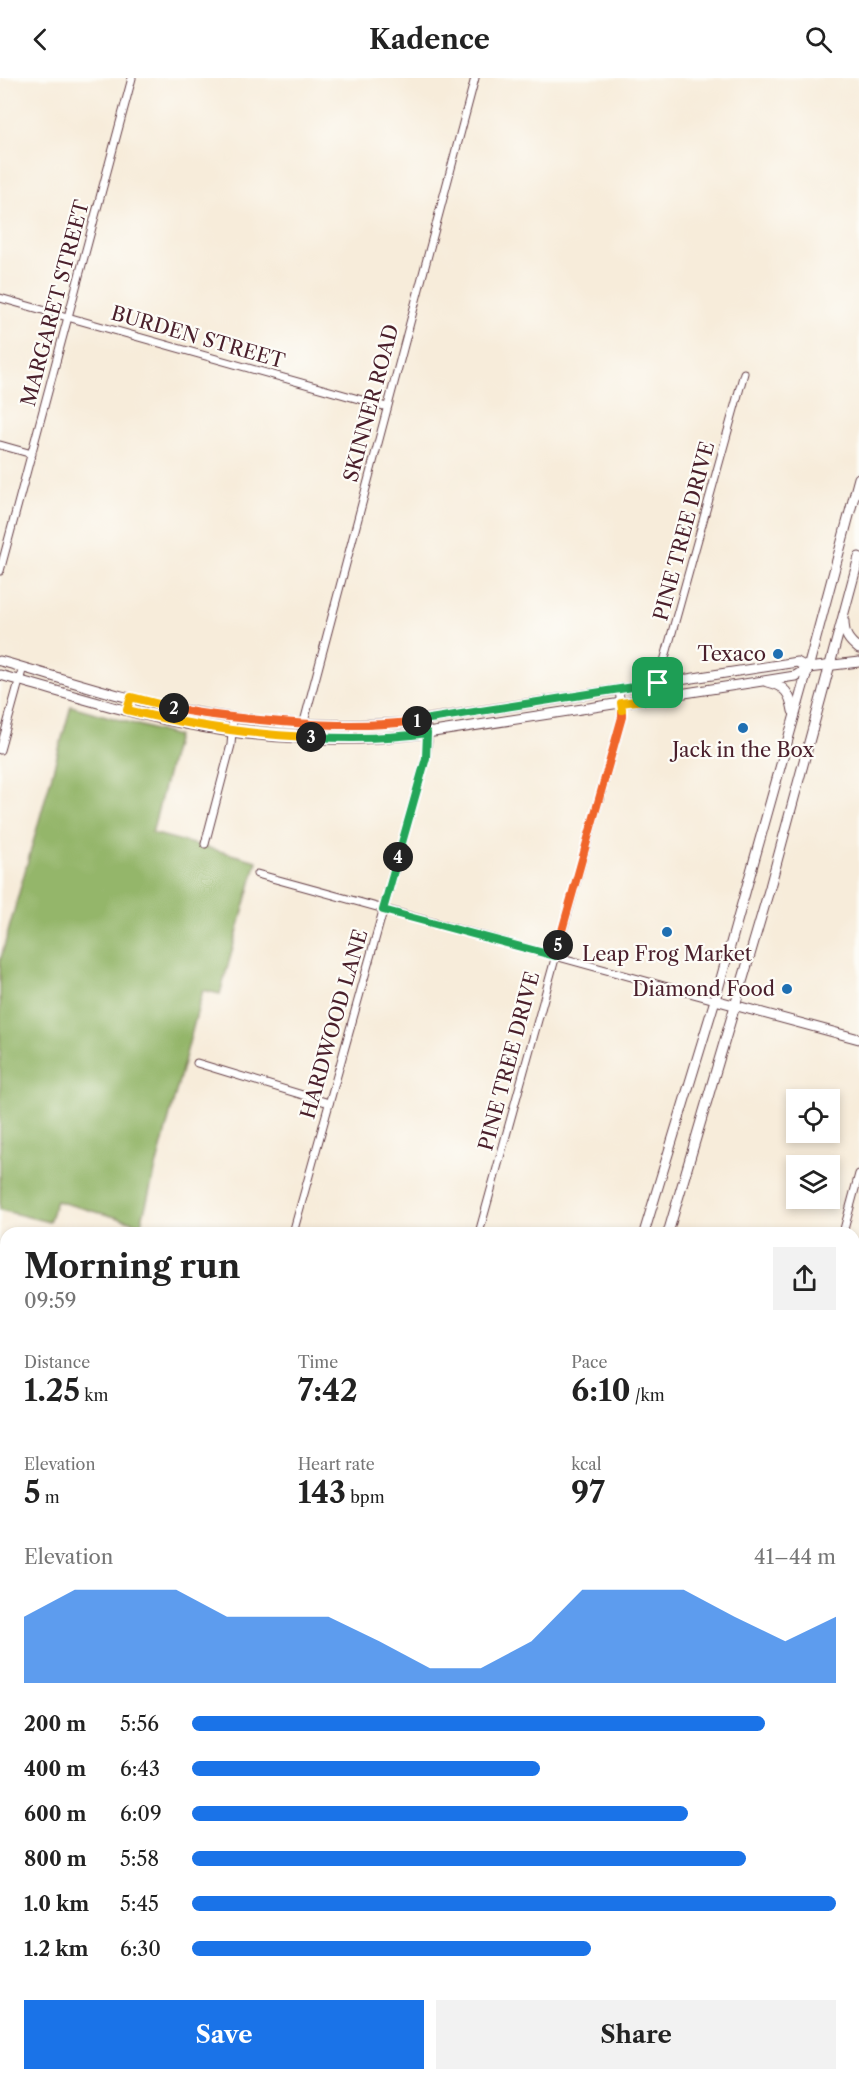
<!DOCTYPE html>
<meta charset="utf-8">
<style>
:root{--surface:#fff;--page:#f2f2f2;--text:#222;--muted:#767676;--accent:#1a73e8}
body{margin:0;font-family:"Libre Caslon Text",serif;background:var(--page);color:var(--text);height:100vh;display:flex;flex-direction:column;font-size:22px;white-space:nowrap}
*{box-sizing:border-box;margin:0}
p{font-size:20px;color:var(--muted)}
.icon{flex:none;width:33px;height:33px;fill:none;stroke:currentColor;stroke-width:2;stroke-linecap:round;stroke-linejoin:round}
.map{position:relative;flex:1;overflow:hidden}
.sheet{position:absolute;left:0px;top:1149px;width:860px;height:854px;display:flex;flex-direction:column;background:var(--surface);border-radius:18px 18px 0 0;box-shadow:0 3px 9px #0003}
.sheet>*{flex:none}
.tools{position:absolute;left:786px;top:1011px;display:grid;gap:12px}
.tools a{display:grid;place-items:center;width:54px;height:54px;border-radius:0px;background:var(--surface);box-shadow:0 3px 9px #0003;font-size:30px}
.pin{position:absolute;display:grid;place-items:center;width:51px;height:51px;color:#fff;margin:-26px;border-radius:12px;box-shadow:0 3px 9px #0006}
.km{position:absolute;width:30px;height:30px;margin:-15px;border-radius:50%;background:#222;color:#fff;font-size:16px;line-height:30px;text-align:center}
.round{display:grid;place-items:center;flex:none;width:63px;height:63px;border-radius:0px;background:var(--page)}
.headline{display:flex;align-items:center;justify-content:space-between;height:102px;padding:0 24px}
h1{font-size:33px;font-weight:700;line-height:45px}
.stats{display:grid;grid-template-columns:repeat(3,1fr);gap:9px;height:102px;padding:6px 24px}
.stats div{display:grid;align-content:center}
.stats b{font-size:30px;font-weight:700}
.stats small{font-size:16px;font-weight:400}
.stats p{font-size:16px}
.chart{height:168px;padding:12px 24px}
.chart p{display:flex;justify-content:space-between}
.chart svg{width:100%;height:108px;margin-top:6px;fill:var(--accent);opacity:.7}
.action{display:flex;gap:12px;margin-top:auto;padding:12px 24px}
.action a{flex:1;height:69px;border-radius:0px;background:var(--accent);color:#fff;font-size:24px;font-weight:700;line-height:69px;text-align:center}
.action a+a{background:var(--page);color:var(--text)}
ul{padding:0 24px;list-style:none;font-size:20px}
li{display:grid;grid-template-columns:96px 72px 1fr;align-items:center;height:45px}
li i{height:15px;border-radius:8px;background:var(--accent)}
header{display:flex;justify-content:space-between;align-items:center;height:78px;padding:0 24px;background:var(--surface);font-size:27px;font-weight:700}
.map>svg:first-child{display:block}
</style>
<header><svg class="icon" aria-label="back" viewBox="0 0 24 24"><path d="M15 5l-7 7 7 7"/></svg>Kadence<svg class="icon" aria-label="search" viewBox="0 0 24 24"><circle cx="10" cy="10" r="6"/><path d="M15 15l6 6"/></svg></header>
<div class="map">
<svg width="859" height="2002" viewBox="0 0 859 2002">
<rect width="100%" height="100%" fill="#fdfcf7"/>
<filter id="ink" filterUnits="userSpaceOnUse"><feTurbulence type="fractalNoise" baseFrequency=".0167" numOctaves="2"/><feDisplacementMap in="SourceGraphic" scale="12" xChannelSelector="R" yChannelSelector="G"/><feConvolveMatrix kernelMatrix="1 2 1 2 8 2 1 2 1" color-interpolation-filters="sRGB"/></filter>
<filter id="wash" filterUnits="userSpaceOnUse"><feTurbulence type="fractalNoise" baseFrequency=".008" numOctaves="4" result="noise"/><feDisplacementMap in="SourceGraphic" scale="24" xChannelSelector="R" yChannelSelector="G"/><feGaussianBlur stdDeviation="1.35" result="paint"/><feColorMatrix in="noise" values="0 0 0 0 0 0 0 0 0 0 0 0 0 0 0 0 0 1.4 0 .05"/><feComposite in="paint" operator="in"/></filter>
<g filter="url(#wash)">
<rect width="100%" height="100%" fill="#f7ecda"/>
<path fill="#bbd57a" stroke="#827a52" stroke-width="1.5" d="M0,1233l6,10v419l-5,-2 -1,3z"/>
<path fill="#94b66a" stroke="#6f6a4a" stroke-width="1.5" d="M71,628l106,30 -25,97 105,28 -37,133 -17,-4 -62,234 -85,-23 -7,21 -49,-12v-249z"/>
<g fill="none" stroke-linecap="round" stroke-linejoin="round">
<g stroke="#59abd4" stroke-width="15">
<path d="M0,1484l6,1"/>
<path d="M854,1895h5"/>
</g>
</g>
</g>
<g filter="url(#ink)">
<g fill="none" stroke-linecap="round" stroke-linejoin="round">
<defs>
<g id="street">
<path d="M0,220l387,109"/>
<path d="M0,367l32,9"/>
<path d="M0,493l132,-493"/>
<path d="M659,619l-1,-14 86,-310"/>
<path d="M300,659l175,-659"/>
<path d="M0,672l23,-83"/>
<path d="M205,766l26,-99 2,-27"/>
<path d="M257,796l458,126"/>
<path d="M197,985l132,40"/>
<path d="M293,1155l133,-476 2,-16 -2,-22"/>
<path d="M479,1155l143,-516 -3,-28"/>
<path d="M843,1155l16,-59"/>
<path d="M854,1368l5,2"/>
<path d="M854,1732l5,-17"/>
<path d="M0,1766l6,1"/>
<path d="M0,1843l6,-21"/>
<path d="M674,1996l14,6"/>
<path d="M57,2002l1,-6"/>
<path d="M158,2002l1,-6"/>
<path d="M256,2002l1,-6"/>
<path d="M360,2002l1,-6"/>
<path d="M498,2002l2,-6"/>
<path d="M599,2002l2,-6"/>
<path d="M820,2002h8"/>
</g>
<g id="secondary">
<path d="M844,543c0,14 5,20 15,28"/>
<path d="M0,583c62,17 125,39 189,50 70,13 142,16 213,12l395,-61 11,6"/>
<path d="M0,597c62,17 123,37 186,49 76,16 164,20 241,9l368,-57 13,-8 51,-6"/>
<path d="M767,604c18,4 23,11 26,29"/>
<path d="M715,922l144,39"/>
<path d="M644,1155l71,-233 93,-332 51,-190"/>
<path d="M668,1155l102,-346 89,-330"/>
<path d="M854,1732l5,1"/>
<path d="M0,2000l4,2"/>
<path d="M410,2002l1,-6"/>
<path d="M431,2002l2,-6"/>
</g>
</defs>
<use href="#street" stroke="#643e45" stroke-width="9"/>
<use href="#secondary" stroke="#643e45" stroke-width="11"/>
<use href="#street" stroke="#fff" stroke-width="7"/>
<use href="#secondary" stroke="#fff" stroke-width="9"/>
</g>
</g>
<g fill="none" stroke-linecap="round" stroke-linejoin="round" filter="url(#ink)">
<defs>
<path id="split-1" d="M417,643l241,-38"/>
<path id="split-2" d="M174,630c28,7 57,9 86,12 52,5 105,8 157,1"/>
<path id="split-3" d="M174,630l-43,-11 -4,13c62,15 120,25 184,27"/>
<path id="split-4" d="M311,659c39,2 77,2 116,-4l-1,25 -28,99"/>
<path id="split-5" d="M398,779l-15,53 172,46 3,-11"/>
<path id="split-6" d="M558,867l64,-228v-7"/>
<path id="split-7" d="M622,632l-1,-7 38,-5 -1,-15"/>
</defs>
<use href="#split-1" stroke="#fff" stroke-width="12"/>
<use href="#split-2" stroke="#fff" stroke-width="12"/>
<use href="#split-3" stroke="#fff" stroke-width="12"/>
<use href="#split-4" stroke="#fff" stroke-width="12"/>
<use href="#split-5" stroke="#fff" stroke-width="12"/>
<use href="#split-6" stroke="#fff" stroke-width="12"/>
<use href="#split-7" stroke="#fff" stroke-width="12"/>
<use href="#split-1" stroke="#22a559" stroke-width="8"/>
<use href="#split-2" stroke="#f0652b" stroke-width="8"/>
<use href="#split-3" stroke="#f5b400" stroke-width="8"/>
<use href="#split-4" stroke="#22a559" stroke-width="8"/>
<use href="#split-5" stroke="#22a559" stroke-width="8"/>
<use href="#split-6" stroke="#f0652b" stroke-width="8"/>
<use href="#split-7" stroke="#f5b400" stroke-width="8"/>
</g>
<g fill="#1f6fb2" stroke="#fdfcf7" stroke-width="2">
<circle cx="778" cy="576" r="6"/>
<circle cx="743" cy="650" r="6"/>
<circle cx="667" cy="854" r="6"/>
<circle cx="787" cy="911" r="6"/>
</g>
<g text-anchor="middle" stroke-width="4.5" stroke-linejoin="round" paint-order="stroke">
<g font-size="20" fill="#4a1f2b" stroke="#fdfcf7">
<text transform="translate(55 225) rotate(-75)" y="7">MARGARET STREET</text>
<text transform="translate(198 259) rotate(16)" y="7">BURDEN STREET</text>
<text transform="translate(371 325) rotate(-75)" y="7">SKINNER ROAD</text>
<text transform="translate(684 453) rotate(-75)" y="7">PINE TREE DRIVE</text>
<text transform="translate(334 946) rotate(-74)" y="7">HARDWOOD LANE</text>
<text transform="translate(509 983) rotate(-75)" y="7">PINE TREE DRIVE</text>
</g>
<g font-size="20" fill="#4a1f2b" stroke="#fdfcf7" text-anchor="end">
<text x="766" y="583">Texaco</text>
<text x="743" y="679" text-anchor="middle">Jack in the Box</text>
<text x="667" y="883" text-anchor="middle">Leap Frog Market</text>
<text x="775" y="918">Diamond Food</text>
</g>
</g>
</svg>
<div class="tools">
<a><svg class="icon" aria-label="locate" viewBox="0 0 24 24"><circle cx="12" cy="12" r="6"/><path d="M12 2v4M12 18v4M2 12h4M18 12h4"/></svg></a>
<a><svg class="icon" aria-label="layers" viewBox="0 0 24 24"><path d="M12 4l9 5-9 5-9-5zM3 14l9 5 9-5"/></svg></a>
</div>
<div class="pin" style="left:658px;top:605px;background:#1e9e55"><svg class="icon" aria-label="arrive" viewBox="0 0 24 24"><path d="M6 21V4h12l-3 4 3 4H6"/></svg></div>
<b class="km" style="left:417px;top:643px">1</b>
<b class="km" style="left:174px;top:630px">2</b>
<b class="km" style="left:311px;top:659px">3</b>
<b class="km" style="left:398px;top:779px">4</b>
<b class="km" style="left:558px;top:867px">5</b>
<section class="sheet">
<div class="headline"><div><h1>Morning run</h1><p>09:59</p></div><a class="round"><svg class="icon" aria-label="share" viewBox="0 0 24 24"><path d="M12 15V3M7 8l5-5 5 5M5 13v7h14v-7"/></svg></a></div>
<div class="stats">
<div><p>Distance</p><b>1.25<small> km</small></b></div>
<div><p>Time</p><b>7:42</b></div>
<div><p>Pace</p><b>6:10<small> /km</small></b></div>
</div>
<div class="stats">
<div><p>Elevation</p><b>5<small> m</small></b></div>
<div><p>Heart rate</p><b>143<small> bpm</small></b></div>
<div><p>kcal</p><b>97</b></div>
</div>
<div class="chart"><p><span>Elevation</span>41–44 m</p>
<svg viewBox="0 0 160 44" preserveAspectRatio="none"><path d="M0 44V17L10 6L20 6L30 6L40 17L50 17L60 17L70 27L80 38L90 38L100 27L110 6L120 6L130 6L140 17L150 27L160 17V44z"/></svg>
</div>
<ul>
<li><b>200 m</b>5:56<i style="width:89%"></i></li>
<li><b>400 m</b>6:43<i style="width:54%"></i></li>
<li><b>600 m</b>6:09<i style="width:77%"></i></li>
<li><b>800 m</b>5:58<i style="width:86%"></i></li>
<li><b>1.0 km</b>5:45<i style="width:100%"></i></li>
<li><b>1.2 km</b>6:30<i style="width:62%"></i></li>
</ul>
<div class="action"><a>Save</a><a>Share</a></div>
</section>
</div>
